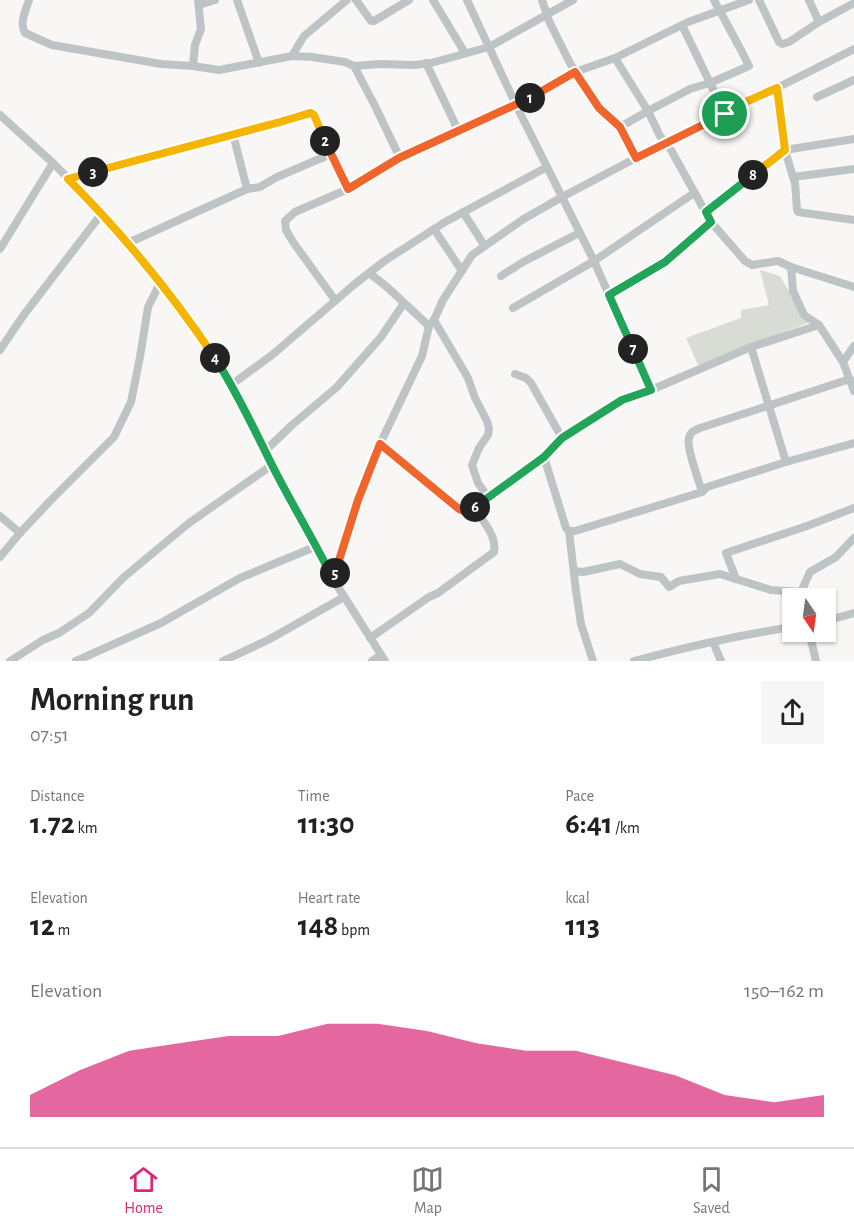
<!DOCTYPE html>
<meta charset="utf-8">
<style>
:root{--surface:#fff;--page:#f6f6f6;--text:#222;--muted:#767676;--line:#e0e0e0;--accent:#db2777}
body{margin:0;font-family:"Alegreya Sans",sans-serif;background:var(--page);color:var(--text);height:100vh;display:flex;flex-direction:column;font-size:22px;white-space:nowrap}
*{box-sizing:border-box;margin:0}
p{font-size:20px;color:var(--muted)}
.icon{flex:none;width:33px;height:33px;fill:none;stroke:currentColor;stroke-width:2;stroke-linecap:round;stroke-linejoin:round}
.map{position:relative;height:661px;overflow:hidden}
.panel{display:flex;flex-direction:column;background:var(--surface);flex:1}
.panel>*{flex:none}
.needle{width:39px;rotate:167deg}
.fabs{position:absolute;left:782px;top:588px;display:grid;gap:12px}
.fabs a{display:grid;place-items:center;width:54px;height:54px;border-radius:0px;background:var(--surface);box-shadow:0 2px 4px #0004;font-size:30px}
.pin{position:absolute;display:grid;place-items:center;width:51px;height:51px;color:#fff;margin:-26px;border:3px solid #fff;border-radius:50%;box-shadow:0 2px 6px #0007}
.km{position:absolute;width:30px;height:30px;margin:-15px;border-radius:50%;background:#222;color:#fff;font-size:16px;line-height:30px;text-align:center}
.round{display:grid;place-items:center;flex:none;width:63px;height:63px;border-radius:0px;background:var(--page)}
.head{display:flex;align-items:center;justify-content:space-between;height:102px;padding:0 30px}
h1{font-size:33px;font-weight:600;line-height:45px}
.metrics{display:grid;grid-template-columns:repeat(3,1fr);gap:9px;height:102px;padding:6px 30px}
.metrics div{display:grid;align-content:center}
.metrics b{font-size:30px;font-weight:600}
.metrics small{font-size:16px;font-weight:400}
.metrics p{font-size:16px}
.chart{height:168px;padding:12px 30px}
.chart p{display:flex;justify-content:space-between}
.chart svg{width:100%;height:108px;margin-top:6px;fill:var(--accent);opacity:.7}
.tabs{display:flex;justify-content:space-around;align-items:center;height:84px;border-top:2px solid var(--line);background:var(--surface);font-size:16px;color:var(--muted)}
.tabs a{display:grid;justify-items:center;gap:3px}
.tabs .on{color:var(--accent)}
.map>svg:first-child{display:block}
</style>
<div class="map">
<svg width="854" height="661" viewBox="0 0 854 661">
<rect width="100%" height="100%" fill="#f8f7f5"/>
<path fill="#d8dcd4" d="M760,270l20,6 28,47 -110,42 -12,-27 55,-20v-8l28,-5z"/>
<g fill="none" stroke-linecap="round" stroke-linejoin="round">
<g stroke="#bec4c6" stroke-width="8">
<path d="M29,0c-3,10 -10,23 -4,33l27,12 109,19 32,2 26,4 73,-14 12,-20 43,-36"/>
<path d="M237,0l22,63"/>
<path d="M356,0l15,21h3l35,-21"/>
<path d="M433,0l32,53"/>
<path d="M467,0l49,105 78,156 57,129"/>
<path d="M542,0l7,21 21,42 29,46 21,18 16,31"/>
<path d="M759,0l20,42 3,2 7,-2 30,-20 35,-19"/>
<path d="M809,0l10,22"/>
<path d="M199,5l16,-5"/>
<path d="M682,25l43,89"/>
<path d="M292,56l20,1 33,5 9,4 25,-2 36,1 16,-2 58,-16 84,-47"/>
<path d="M615,58l73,-36 61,-22"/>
<path d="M426,63l32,67"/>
<path d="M193,66l2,-21 6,-16 -3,-29"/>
<path d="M354,66l21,40 25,52"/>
<path d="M777,88l8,62 8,27 61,-8"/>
<path d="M817,97l37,-17"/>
<path d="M0,115l53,48 49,50 26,30 65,82 38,60 41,80 41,74 20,40 52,82"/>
<path d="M620,127l28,-16 42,-22 20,-6 39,-17 -7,-14 -28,-52"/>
<path d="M233,134l14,55"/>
<path d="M793,177l2,6 2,26 1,3 56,8"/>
<path d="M68,179l243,-66 3,2 4,8 30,66"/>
<path d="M463,212l21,33"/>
<path d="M706,212l79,-62 69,-11"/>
<path d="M434,229l28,42"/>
<path d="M128,243l119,-54 13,-2 17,-10 54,-23"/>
<path d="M0,249l53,-86"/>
<path d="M791,267l2,24 11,24 15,10 24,37"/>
<path d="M369,273l18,14 42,39"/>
<path d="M501,276l22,-14 56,-29"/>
<path d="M609,295l56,-33 46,-40"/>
<path d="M335,300l-42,-58 -7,-12 -1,-9 10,-9 53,-23 52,-31 116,-53 30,-16 29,-17 40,-14 33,53 12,25 11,14 40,72 34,39 7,4 26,-4 13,6 63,20"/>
<path d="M513,308l81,-47 100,-68"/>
<path d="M434,320l34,58 7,20 12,23 2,8 -1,6 -9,13 -7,17 6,18 10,14"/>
<path d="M854,346l-11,16 11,29"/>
<path d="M751,347l35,115"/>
<path d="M0,350l23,-34 79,-103"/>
<path d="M515,374l11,4 5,5 31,55"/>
<path d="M231,385l41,-30 84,-72 27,-21 62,-40 102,-55"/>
<path d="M380,444l79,65 5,3h4l76,-55 18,-19 60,-38 29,-10 100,-43 68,-22"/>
<path d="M266,450l26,-25 45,-38 44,-50 23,-34"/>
<path d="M544,457l22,71 3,3h6l127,-39 5,-5 79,-25 68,-19"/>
<path d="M702,492c-3,-11 -16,-45 -13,-54 1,-6 6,-8 11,-10l150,-49"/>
<path d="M0,516l20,17"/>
<path d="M569,531l7,60 5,33 12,37"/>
<path d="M0,557l20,-24 31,-33 63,-63 17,-35 9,-45 8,-50 12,-24"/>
<path d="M574,571l9,1 37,-8 20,10 21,3 8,10 10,-6 41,-7 51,16 30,2"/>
<path d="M333,579l25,-79 22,-56 42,-88 7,-30 5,-6 9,-20 29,-45 50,-35 40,-23 74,-39 89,-44 16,-10 36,-16 77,-39"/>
<path d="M736,579l-10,-26 81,-27 47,-18"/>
<path d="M801,598v-6l9,-20 26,-15 18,-19"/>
<path d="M825,621l29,-8"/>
<path d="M809,632l7,29"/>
<path d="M370,638l59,-41 9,-4 56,-41c3,-16 -11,-31 -20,-44"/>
<path d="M713,642l8,19"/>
<path d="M10,661l33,-21 16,-7 30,-20 35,-36 65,-54 83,-58"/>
<path d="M76,661l85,-38 79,-45 77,-32"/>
<path d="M223,661l45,-21 76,-43"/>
<path d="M372,661l9,-6"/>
<path d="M634,661c52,-14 105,-26 158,-34"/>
</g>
</g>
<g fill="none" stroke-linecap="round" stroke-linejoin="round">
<defs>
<path id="split-1" d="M530,98l45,-26 24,36 21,19 16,31 89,-44"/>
<path id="split-2" d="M325,141l23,48 51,-31 131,-60"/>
<path id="split-3" d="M93,172l187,-50 27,-8 4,-1 3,2 11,26"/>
<path id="split-4" d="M93,172l-25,7c55,55 104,115 147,179"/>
<path id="split-5" d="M215,358c22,34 39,71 57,107 19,38 42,75 61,114l2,-6"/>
<path id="split-6" d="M335,573l23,-73 22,-56 79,65c7,4 10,3 16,-2"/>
<path id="split-7" d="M475,507l69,-50 18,-19 60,-38 29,-10 -18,-41"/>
<path id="split-8" d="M633,349l-24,-54 56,-33 46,-40 -5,-10 47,-37"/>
<path id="split-9" d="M725,114l16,-10 36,-16 8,62 -32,25"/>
</defs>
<use href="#split-1" stroke="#fff" stroke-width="12"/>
<use href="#split-2" stroke="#fff" stroke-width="12"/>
<use href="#split-3" stroke="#fff" stroke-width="12"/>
<use href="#split-4" stroke="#fff" stroke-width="12"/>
<use href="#split-5" stroke="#fff" stroke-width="12"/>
<use href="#split-6" stroke="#fff" stroke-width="12"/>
<use href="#split-7" stroke="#fff" stroke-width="12"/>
<use href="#split-8" stroke="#fff" stroke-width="12"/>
<use href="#split-9" stroke="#fff" stroke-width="12"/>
<use href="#split-1" stroke="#f0652b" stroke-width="8"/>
<use href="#split-2" stroke="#f0652b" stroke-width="8"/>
<use href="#split-3" stroke="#f5b400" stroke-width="8"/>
<use href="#split-4" stroke="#f5b400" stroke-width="8"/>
<use href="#split-5" stroke="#22a559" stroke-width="8"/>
<use href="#split-6" stroke="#f0652b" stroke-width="8"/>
<use href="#split-7" stroke="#22a559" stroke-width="8"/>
<use href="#split-8" stroke="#22a559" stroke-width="8"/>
<use href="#split-9" stroke="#f5b400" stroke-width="8"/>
</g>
</svg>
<div class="fabs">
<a><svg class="needle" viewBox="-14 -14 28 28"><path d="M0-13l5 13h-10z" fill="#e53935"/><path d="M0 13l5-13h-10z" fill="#767676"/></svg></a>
</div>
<div class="pin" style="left:725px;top:114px;background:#1e9e55"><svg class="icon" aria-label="arrive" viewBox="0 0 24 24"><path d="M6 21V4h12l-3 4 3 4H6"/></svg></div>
<b class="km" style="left:530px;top:98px">1</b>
<b class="km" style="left:325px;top:141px">2</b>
<b class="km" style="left:93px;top:172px">3</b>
<b class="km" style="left:215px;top:358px">4</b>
<b class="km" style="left:335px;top:573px">5</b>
<b class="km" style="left:475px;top:507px">6</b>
<b class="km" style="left:633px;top:349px">7</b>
<b class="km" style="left:753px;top:175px">8</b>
</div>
<section class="panel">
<div class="head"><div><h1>Morning run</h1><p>07:51</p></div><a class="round"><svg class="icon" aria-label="share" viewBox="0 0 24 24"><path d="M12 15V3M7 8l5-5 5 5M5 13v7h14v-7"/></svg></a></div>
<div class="metrics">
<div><p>Distance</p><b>1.72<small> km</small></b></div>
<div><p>Time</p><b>11:30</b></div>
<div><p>Pace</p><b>6:41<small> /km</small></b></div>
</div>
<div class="metrics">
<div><p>Elevation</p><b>12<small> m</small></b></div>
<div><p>Heart rate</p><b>148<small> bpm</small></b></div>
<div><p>kcal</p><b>113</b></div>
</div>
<div class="chart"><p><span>Elevation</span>150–162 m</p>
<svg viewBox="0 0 160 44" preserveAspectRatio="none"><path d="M0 44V35L10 25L20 17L30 14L40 11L50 11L60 6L70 6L80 9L90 14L100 17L110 17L120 22L130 27L140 35L150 38L160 35V44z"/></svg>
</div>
</section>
<nav class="tabs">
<a class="on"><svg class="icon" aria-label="home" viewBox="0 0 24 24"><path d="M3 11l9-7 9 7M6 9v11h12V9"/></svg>Home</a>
<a><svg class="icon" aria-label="map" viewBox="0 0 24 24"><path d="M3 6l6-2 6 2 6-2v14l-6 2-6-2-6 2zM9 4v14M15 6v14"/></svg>Map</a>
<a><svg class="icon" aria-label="saved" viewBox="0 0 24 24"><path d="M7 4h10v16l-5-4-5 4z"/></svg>Saved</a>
</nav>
